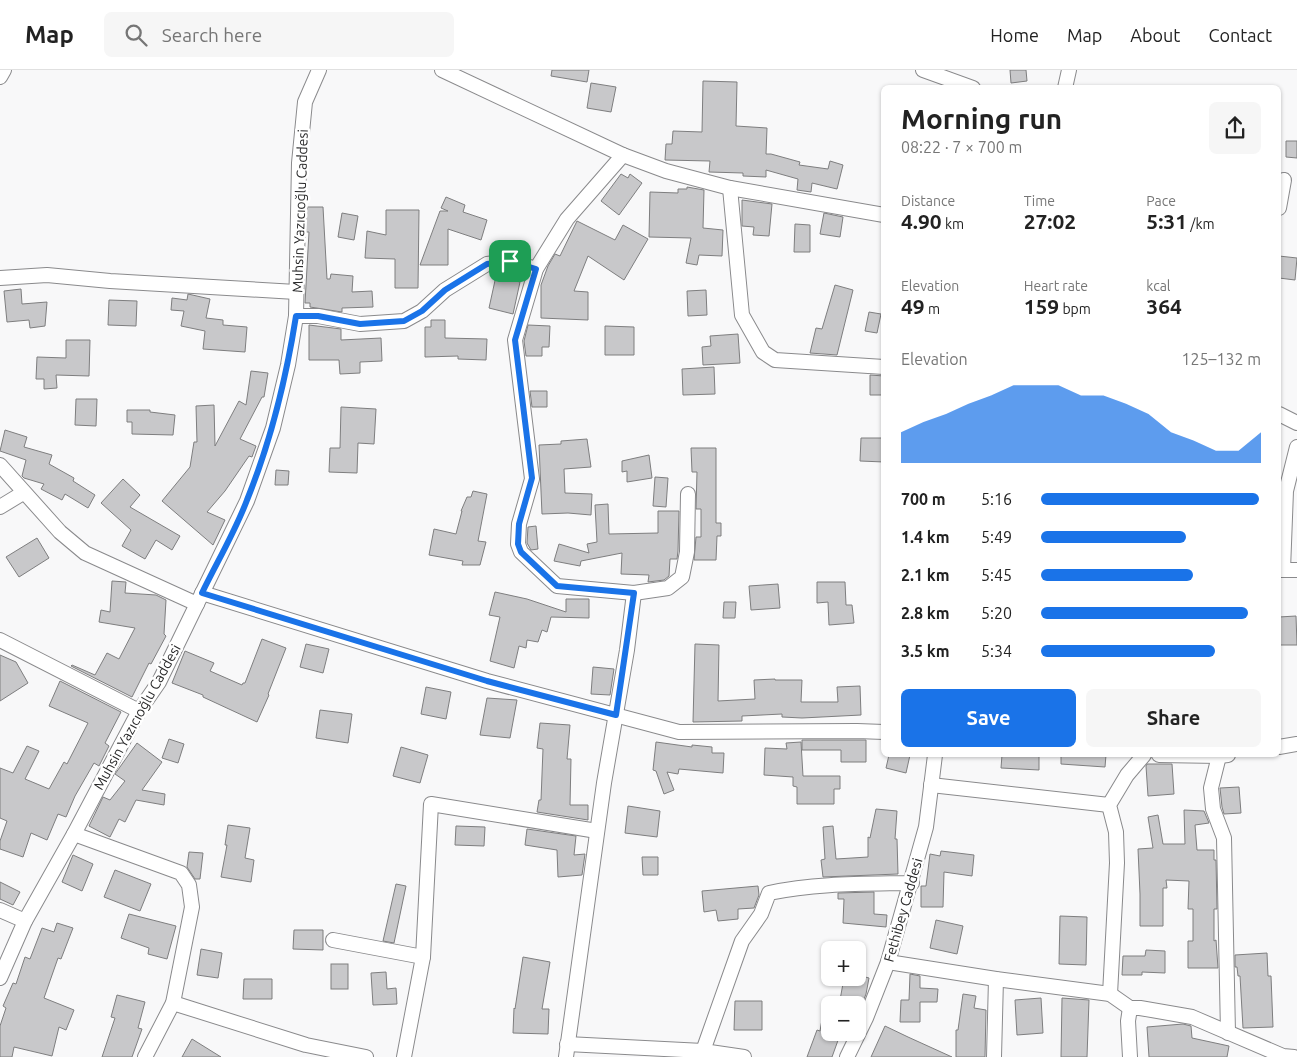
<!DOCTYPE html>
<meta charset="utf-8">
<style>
:root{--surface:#fff;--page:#f6f6f6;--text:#222;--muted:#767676;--line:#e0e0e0;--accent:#1a73e8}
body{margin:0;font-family:Ubuntu,sans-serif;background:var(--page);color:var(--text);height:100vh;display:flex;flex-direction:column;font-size:19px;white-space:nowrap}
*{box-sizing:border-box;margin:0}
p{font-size:16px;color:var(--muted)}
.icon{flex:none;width:28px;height:28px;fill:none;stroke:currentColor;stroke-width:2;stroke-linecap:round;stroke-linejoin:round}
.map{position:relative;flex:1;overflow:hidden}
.side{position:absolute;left:881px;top:15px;width:400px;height:672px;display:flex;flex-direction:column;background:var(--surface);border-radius:8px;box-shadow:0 1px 4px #0004}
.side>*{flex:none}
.buttons{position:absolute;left:821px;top:871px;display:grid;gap:10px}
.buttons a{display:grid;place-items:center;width:45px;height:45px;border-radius:8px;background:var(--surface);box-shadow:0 1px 4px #0004;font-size:25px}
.pin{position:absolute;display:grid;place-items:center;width:42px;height:42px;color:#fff;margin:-21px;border-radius:10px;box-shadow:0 2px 8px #0006}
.round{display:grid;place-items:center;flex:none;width:52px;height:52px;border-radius:8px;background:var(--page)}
.summary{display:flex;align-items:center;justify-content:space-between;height:85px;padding:0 20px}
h1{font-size:28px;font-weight:600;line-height:38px}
.stats{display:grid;grid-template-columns:repeat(3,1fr);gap:8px;height:85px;padding:5px 20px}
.stats div{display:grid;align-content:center}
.stats b{font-size:21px;font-weight:600}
.stats small{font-size:14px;font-weight:400}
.stats p{font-size:14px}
.chart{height:140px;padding:10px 20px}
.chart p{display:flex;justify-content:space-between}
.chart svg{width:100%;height:90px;margin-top:5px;fill:var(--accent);opacity:.7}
.action{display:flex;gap:10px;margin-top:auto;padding:10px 20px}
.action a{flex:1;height:58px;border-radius:8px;background:var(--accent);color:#fff;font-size:20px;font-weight:600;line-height:58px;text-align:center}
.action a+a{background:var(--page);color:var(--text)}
ul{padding:0 20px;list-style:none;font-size:16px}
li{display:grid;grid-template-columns:80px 60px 1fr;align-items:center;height:38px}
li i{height:12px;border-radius:6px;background:var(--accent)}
header{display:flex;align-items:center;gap:30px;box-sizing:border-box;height:70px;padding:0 25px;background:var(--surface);border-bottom:1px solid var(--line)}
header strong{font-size:24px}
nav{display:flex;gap:28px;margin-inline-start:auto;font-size:18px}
.search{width:350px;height:45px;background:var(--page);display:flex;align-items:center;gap:12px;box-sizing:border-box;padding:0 18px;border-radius:8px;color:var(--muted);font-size:19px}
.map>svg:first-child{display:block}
</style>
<header>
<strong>Map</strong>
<div class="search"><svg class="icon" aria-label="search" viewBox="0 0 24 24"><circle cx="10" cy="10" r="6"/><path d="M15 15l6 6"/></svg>Search here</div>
<nav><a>Home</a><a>Map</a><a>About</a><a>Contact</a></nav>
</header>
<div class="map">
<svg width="1297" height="987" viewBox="0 0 1297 987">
<rect width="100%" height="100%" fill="#f8f8f9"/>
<g fill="#c8c8ca" stroke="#7e7e7f">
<path d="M552,0h37l-2,12 -36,-6z"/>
<path d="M1010,0h16l1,11 -16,2z"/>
<path d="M703,11l34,1 -1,44 31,2 -1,26h5l29,8 -1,3 29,4 2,-8 13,4 -6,24 -25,-6 -1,9 -14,-2 1,-11 -32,-9v7l-23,-1v-3l-34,-1 1,-11 -45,-1 1,-16h6l1,-13 29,1z"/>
<path d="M591,13l25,4 -5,25 -24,-4z"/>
<path d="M1286,71h11v17l-11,-1z"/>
<path d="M621,104l7,4 2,-4 12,9 -23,32 -18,-14z"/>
<path d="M687,117l17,3 -1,38 20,2 -1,26 -23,-1 -2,10 -11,-2 5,-25 -42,-1 1,-45 28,1v-4h9z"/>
<path d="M446,127l19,8 -2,7 24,8 -6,20 -33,-11v36h-28l20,-54h8l-7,-3z"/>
<path d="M742,130l30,4 -3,32 -16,-1 1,-8 -12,-1z"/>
<path d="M307,137h16l4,72h3l1,-5 22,2 -1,16 20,-1 1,16 -31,1v4l-32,-5v-4h-5l4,-71h-3z"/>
<path d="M386,140h33l-1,78h-23v-29l-30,-1 2,-27 19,4z"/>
<path d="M342,143l16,3 -4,24 -16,-3z"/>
<path d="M824,143l19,4 -3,20 -20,-3z"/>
<path d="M577,151l38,19 8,-15 25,14 -24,41 -36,-24 -14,35 14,1v28l-47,-2v-33l7,-19 7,-12 5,2z"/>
<path d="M795,154l15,1v27h-16z"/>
<path d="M1279,186l18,2 -2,22 -16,-2z"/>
<path d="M496,206l24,6 -7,32 -24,-6z"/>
<path d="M835,215l18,5 -16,65 -27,-2 6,-25 6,1z"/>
<path d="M21,219l1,15 25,-2 -2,24 -15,2 -1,-8 -22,2 -3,-31z"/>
<path d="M706,220l1,25 -19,1 -1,-25z"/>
<path d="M188,224l22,5 -4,19 17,2v5l24,2 -2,25 -42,-3 2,-18 -24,-5 3,-15 -13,-1 1,-12 15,2z"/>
<path d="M109,230l28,1 -1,25 -28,-1z"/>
<path d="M869,242l12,2 -4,19 -12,-2z"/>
<path d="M431,250h14v18l42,1 -1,21 -28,-1v-3l-33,1v-30h6z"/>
<path d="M309,255l32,4v11l40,-2 1,23 -22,1v11l-20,1 -1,-14h-30z"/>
<path d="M528,255l22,1 -1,21h-7v9h-16l-2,-15z"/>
<path d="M605,256l29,1v28h-29z"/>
<path d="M738,264l2,29 -37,2 -1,-18 9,-1 -1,-10z"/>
<path d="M66,270h24l-1,36 -33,-1 1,13 -13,1v-10h-8l1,-22 29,1z"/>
<path d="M714,297l1,27 -32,1 -1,-26z"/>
<path d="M251,301l17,2 -4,24h-2l-22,42 16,7 -4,11 -3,-1 -24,35 -18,21 18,8 -12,25 -51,-44 28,-34 4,-25h3l-1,-36 18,-1 1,41 24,-45 7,4z"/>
<path d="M870,305l14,1v19h-14z"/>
<path d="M530,321h17v16h-15z"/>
<path d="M76,329h21l-1,27 -21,-1z"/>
<path d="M341,337l35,2 -2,35 -16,-1 -1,30 -28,-1 1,-24h10z"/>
<path d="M127,340h23v2l25,3 -2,20 -41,-1v-12h-5z"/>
<path d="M5,360l22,7 -3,10 28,8 -3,9 25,14 -1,3 22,14 -7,13 -23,-14 -3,6 -21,-11 3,-5 -20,-6 -2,-2 4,-16 -26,-9z"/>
<path d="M861,368h23v24l-24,-1z"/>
<path d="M587,369l4,28 -27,2 1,24 27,1 -1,21 -23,-2 -26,1 -3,-69 22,-1v-3z"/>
<path d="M691,378h25v75h5v13h-4l-1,24h-22l2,-23h5v-28h-5l1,-37h-5z"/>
<path d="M649,385l3,23 -25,4v-11l-5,1v-11z"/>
<path d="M276,400l13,1 -1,14h-13z"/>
<path d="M655,407l13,1 -2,29 -13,-1z"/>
<path d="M123,409l17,16 -10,12 50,29 -8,14 -16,-10 -11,19 -23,-13 9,-16 -30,-27z"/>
<path d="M473,421l14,3 -9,47 8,1 -6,23h-18l1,-4 -34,-6 5,-26 22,5 6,-23h-1l6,-14h4z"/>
<path d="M608,434l1,30 49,-1v-22h21l-1,40 -1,8h-7l-1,17 -5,4 -16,2 1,-7 -28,-1 1,-21 -41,8 -1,5 -26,-5 5,-17 30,9 -2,-9 10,-2 -2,-37z"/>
<path d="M536,456l2,23 -7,1 -4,-7 1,-16z"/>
<path d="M37,468l12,20 -30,19 -13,-20z"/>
<path d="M112,511l14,1 -1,11 31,2 10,5 -2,34 2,2 -15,28 -2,-1 -17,34 -61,-31 1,-1 23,10 12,-22 12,6 16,-31 -36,-6 2,-12 9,2z"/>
<path d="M817,512h28l1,23h6l2,18 -25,2 -1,-23 -11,1z"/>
<path d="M778,514l2,24 -29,2 -2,-24z"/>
<path d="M495,522l32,7 39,13v-13h23v19l-38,-1 -4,15 -5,-2 -4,12 -11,-2 -1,8 -7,-2 -5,22 -24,-7 10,-44 -11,-2z"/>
<path d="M724,532h12l-1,16h-12z"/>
<path d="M1296,546l1,29h-18v-28z"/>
<path d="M262,569l24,9 -18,46 1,1 -12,27 -54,-25v-2l-31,-12 13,-32 29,12 -4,8 32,14 1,-2h2z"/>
<path d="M306,574l23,5 -6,24 -23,-6z"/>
<path d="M695,574l24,1 -1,56 37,-2 -1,-19 21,-1v1h27l-1,22h37l-1,-15 23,-1 1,29 -59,3 -20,-1v-3l-40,2v5l-49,1z"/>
<path d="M0,585l16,7 12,21 -28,18z"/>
<path d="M593,597l21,2 -4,26 -19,-1z"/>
<path d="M60,611l61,31 -16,31 4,3 -10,20 -5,-3 -19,33 -9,21 -8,-3 -11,26 -16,-7 -8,24 -23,-8v-8l7,-20 -7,-3v-50l13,5 14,-27 12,5 -14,28 24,10 15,-27 3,2 21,-41 -39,-17z"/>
<path d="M426,617l25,5 -5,27 -25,-5z"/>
<path d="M487,628l30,2 -7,38 -30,-3z"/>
<path d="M320,640l32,4 -4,29 -32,-5z"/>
<path d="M540,653l30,2 -3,34h4l-1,46h18v15l-51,-8 2,-12h2l2,-51 -6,-1z"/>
<path d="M169,669l15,5 -6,19 -16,-5z"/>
<path d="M802,670h64v22h-25v-12h-39z"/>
<path d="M656,672l36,5v-2l20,2v6h12l-1,20 -44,-4 -1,5 -11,-2 7,18 -10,4 -8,-23 -3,-1z"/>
<path d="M801,672l2,34h37v13h-6v15h-37v-17l-4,-1v-9l-29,-2 1,-27 22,1 -1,-6z"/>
<path d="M137,673l25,19 -20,28 23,4 -1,11 -28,-5 -11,22 -6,-3 -9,18 -21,-11 14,-29 7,3 15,-19 -10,-7z"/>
<path d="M401,677l27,8 -8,28 -27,-7z"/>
<path d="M889,685h21l-4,18 -20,-5z"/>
<path d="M1002,685h37v15l-38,-2z"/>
<path d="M1061,685h45l-1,12 -44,-3z"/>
<path d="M1147,694h25l2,30 -26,2 -2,-30z"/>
<path d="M1239,717l2,26 -17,1 -2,-7 -2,-19z"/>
<path d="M628,736l32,5 -3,26 -32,-4z"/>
<path d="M876,739l21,2 -2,28h2l1,35 -75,3 -2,-17 4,-1 -2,-32 10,-1 3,33 32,-2v-20l2,1z"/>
<path d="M1184,740l20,1 5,12 -14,2 2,25h17v10h2l1,49h-3v32l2,-1 2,28h-30v-27h5v-32h-5l1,-28 -23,-1 1,8h-4v38h-23v-32l-2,-45 15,-1 -5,-31 10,-2 5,29h22z"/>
<path d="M228,755l22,3 -5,30 9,2 -3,22 -30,-5 6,-32h-2z"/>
<path d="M456,756l29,1 -1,19 -29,-1z"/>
<path d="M527,759l49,7 -2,19 11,-1 -3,21 -24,2 -1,-27 -32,-5z"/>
<path d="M941,781l33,4 -2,21 -28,-4 -1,35h-22v-21h5l4,-32 10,2z"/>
<path d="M189,782l14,1 -3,26h-5l-8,-12z"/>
<path d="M73,785l20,9 -11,27 -20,-9z"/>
<path d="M642,787h16v18h-15z"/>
<path d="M115,800l36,14 -11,27 -36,-14z"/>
<path d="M0,812l20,10 -7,13 -13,-6z"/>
<path d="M396,814l10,2 -12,57 -11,-2z"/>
<path d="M758,816l1,9 -5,13 -16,1v10l-20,2 -2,-11 -12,2 -2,-21z"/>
<path d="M874,822v22l13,1 -1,12 -43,-4 1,-24h-6v-6z"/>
<path d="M129,844l47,12 -9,33 -19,-5 1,-6 -28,-10z"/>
<path d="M1060,846l27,1 -1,48 -27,-1z"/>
<path d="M936,850l27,6 -6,28 -27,-6z"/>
<path d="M57,853l16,5 -12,31 -3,-1 -14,40 30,12 -8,20 -7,-3 -7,29 -38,-9 -2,10h-12v-31l6,-18 -3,-2 10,-23 3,1 9,-27 5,2 12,-31 12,4z"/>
<path d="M294,860h29v20l-30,-1z"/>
<path d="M201,879l21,4 -4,25 -21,-3z"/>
<path d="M1146,880l19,1v22l-23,-1v3h-20l1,-19h22z"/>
<path d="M1267,883l1,23h3l2,51 -30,1 -3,-52h-2l-1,-9h-2v-12z"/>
<path d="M523,887l27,5 -8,47h7l-1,25 -35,-1 1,-25 1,1z"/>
<rect x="331" y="894" width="17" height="25"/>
<path d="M386,902l1,17 9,-1 1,16 -24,1 -2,-32z"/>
<path d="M910,904l10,2v12l18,1 -1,13h-17v20h-20l1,-22h8z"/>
<path d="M858,905l11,3 -3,16 -6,15h-2v-6l-18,-3 4,-22h14z"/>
<path d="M244,909h28v20h-29z"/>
<path d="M963,924l13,2 -2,12 12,2 -1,47h-29v-27h2z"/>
<path d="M117,925l28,7 -7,26 4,1 -10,28h-30l13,-39 -4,-1z"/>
<path d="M1041,928l2,35 -26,2 -2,-35z"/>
<path d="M1062,928l27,2 -2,57h-26z"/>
<path d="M735,931h27v29h-28z"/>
<path d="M824,938h6v24h11l-9,25h-25l10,-27 3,1z"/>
<path d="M1183,954l8,2 1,12 37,8 -2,11h-78l-2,-30z"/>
<path d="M885,956l23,11 44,20h-81z"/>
<path d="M192,969l29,18h-39z"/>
</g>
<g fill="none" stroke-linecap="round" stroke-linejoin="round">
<defs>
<g id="minor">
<path d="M442,0l181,85 43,16 64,17 154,27"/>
<path d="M923,0l50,18"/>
<path d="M0,7l4,-7"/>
<path d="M1065,18l4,-18"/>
<path d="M623,85l-56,64 -31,50 -21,71 17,139 -13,45 -1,20 3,8 36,34 77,7 34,-5 14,-11 5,-25 1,-58"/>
<path d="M730,118l12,127 21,37 12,8 109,7"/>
<path d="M1279,138l5,-28"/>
<path d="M0,208l47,-3 63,6 186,11"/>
<path d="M296,246h22l42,8 44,-3 18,-10 23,-21 42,-26 22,-3 27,8"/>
<path d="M1279,344l18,9"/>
<path d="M0,395l60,67 25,21 112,51"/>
<path d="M0,437l23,-14"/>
<path d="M1279,500h18"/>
<path d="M1283,500l3,-79 11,-44"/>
<path d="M202,523l285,88 192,51 178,-1 27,1"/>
<path d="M0,570l139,71"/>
<path d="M1279,677l18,-3"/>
<path d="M1159,685l60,1 9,-1"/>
<path d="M1219,686l-8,32 2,21 11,29 4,195"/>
<path d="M931,715l178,20"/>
<path d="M74,764l107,39 8,12 3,22 -19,96 -28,54"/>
<path d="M0,840l25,11"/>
<path d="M333,870l90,17"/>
<path d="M888,892l108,17 114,15 20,14h10l52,9 91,39 11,1"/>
<path d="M0,908l25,-57 49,-87 65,-123 20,-29 88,-181 26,-73 15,-63 8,-49 3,-153 6,-61 14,-32"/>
<path d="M1110,924l7,-131 -1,-31 -7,-27 18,-30 17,-20"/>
<path d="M173,933l133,42 60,12"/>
<path d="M1130,938l-2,13 2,36"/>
<path d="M567,974l136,7 41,6"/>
<path d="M703,981l39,-110 19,-27 8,-21c47,-10 95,-9 143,-10"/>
<path d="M404,987l19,-100 8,-153 166,27"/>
<path d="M566,987l38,-274 23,-133 7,-57"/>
<path d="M847,987l19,-39 22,-56 38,-135 9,-72"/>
<path d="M994,987l2,-78"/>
</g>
</defs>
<use href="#minor" stroke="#8a8a8c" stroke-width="16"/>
<use href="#minor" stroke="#fff" stroke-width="14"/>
</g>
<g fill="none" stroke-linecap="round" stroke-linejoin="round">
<defs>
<path id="route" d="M510,191l26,8 -21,71 17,138 -13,46 -1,20 3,8 36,34 77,7 -18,122 -129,-34 -285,-88c15,-31 33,-61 45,-93 24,-59 39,-121 49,-184h22l42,8 44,-3 18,-10 23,-21 42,-26z"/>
</defs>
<use href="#route" stroke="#fff" stroke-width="10"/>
<use href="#route" stroke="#1a73e8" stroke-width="6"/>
</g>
<g text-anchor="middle" stroke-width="5" stroke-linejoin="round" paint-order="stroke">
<g font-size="14" fill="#282829" stroke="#fff">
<text transform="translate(300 141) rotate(-88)" y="5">Muhsin Yazıcıoğlu Caddesi</text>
<text transform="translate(137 647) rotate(-61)" y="5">Muhsin Yazıcıoğlu Caddesi</text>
<text transform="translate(903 840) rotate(-74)" y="5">Fethibey Caddesi</text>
</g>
</g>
</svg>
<div class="buttons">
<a>+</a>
<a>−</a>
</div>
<div class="pin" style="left:510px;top:191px;background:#1e9e55"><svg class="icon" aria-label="arrive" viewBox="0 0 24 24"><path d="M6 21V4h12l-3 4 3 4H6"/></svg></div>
<section class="side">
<div class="summary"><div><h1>Morning run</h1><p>08:22 · 7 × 700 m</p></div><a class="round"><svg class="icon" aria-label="share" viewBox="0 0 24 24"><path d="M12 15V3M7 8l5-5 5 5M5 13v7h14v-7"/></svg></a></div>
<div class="stats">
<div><p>Distance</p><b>4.90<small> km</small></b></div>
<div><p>Time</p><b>27:02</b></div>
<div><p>Pace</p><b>5:31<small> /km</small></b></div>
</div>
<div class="stats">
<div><p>Elevation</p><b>49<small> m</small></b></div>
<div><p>Heart rate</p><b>159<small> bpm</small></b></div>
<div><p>kcal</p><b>364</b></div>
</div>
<div class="chart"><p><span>Elevation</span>125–132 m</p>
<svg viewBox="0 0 160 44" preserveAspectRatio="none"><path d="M0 44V29L10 24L20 20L30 15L40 11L50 6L60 6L70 6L80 11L90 11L100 15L110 20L120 29L130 33L140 38L150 38L160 29V44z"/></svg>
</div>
<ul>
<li><b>700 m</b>5:16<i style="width:99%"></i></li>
<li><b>1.4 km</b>5:49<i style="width:66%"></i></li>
<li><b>2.1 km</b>5:45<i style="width:69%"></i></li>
<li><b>2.8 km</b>5:20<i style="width:94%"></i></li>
<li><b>3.5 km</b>5:34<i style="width:79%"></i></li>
</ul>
<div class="action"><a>Save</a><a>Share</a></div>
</section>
</div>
